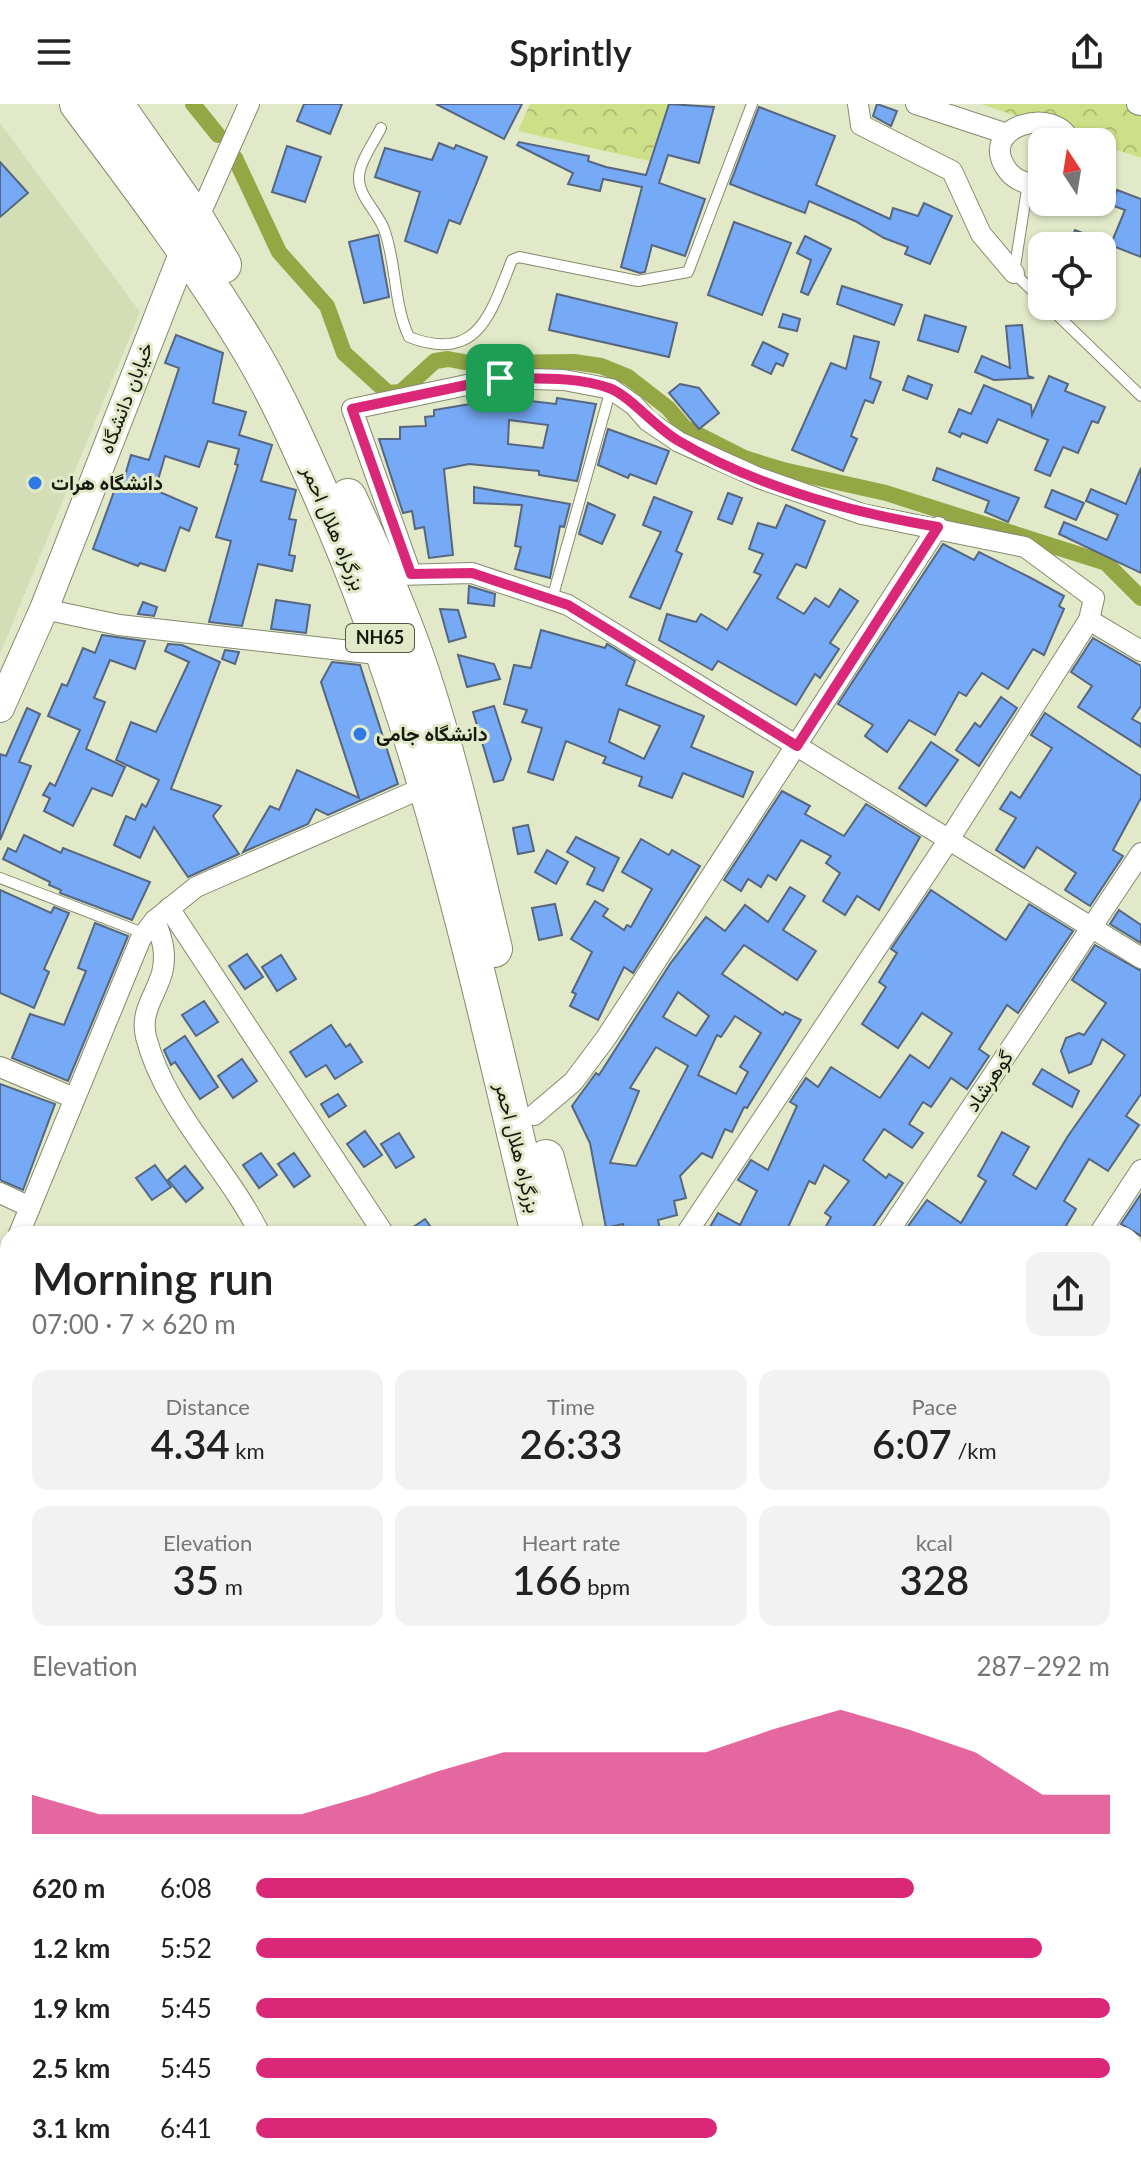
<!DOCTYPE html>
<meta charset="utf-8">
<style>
:root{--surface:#fff;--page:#f2f2f2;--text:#222;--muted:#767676;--accent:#db2777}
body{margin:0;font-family:Lato,Vazirmatn,sans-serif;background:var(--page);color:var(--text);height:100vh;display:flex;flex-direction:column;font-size:30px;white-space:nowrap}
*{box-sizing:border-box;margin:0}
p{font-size:26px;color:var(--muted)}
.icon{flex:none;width:44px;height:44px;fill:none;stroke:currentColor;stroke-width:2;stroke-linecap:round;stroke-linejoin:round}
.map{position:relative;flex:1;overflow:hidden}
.details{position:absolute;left:0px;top:1122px;width:1142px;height:948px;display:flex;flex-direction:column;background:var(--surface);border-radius:24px 24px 0 0;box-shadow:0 2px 6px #0004}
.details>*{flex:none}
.needle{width:52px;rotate:348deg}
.controls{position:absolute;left:1028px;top:24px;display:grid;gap:16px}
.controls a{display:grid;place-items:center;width:88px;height:88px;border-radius:16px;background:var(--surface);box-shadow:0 2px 6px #0004;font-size:40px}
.pin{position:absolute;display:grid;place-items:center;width:68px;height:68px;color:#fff;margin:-34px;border-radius:16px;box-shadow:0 4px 12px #0006}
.round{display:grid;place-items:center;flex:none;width:84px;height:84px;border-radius:16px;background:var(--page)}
.summary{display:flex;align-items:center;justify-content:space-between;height:136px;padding:0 32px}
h1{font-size:44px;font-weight:600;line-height:60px}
.metrics{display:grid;grid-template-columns:repeat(3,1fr);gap:12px;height:136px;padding:8px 32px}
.metrics div{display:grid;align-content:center;border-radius:16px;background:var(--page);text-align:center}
.metrics b{font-size:40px;font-weight:600}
.metrics small{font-size:22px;font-weight:400}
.metrics p{font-size:22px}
.chart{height:224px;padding:16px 32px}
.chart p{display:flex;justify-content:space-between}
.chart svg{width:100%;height:144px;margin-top:8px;fill:var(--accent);opacity:.7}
ul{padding:0 32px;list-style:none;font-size:26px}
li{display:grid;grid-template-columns:128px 96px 1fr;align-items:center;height:60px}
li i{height:20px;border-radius:10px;background:var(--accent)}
header{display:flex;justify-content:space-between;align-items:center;height:104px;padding:0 32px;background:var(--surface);font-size:36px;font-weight:600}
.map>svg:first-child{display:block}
</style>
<header><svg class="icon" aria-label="menu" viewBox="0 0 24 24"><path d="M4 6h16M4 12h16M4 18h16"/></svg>Sprintly<svg class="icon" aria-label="share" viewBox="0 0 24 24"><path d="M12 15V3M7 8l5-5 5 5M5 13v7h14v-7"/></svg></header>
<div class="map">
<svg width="1141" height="2070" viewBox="0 0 1141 2070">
<defs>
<pattern id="park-crowns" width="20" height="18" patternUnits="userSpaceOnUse" patternTransform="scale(2)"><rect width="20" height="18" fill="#cde088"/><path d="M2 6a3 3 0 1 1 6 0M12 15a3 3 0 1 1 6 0" fill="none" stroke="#afbf74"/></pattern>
</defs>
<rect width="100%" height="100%" fill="#e1e9c8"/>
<path fill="#d4deb6" d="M0,19l140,189 -140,342z"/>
<g fill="url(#park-crowns)">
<path d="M530,0h138l-19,57 -131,-30z"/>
<path d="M981,0h160v54z"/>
</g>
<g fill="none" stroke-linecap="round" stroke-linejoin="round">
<g stroke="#95a745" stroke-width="16">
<path d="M193,0l25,31"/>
<path d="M235,54l44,94 48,54 17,47 44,40 13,-1 34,-31 13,-2 22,4 104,-1 27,4 27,11 40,31 17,20 59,30 39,12 103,23 220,70 35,35"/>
<path d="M0,1882l8,6"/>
</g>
</g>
<g fill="#76a9f6" stroke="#56667e" stroke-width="2" fill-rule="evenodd">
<path d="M304,0h38l-12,30 -33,-13z"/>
<path d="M436,0h86l-18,35z"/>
<path d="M669,0l45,3 -15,56 -31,-8 -9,28 46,16 -20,57 -33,-11 -7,27 -5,1 -19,-6 21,-80 -39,-8 -3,12 -32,-7 5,-11 -56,-28 2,-3 70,14 -1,5 18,6 40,8z"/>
<path d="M877,0l20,7 -6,15 -18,-10z"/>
<path d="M759,3l76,29 -19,49 74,34 3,-11 25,8 6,-13 28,13 -22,48 -25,-10 3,-7 -24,-9 -29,-17 -46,-20 -4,12 -75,-29z"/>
<path d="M439,39l15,6 2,-4 31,12 -27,67 -11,-4 -12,33 -32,-12 15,-49 -45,-15 10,-29 47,12z"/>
<path d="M287,42l34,11 -16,45 -33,-10z"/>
<path d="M0,58l28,31 -28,24z"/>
<path d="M1117,86l24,9v58l-28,-11h-44l6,-16 36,14 14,-34 -14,-5z"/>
<path d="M734,118l57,21 -29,72 -54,-20z"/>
<path d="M378,131l11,62 -25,6 -15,-61z"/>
<path d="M805,132l26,13 -23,46 -7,-3 10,-32 -14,-7z"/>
<path d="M842,182l60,19 -8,20 -57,-21z"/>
<path d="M557,190l120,29 -8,34 -120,-27z"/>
<path d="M783,210l17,5 -3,12 -18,-4z"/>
<path d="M925,211l41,12 -8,25 -40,-12z"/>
<path d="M1022,221l6,51 6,2 -40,2 -19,-8 7,-16 28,12 -4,-42z"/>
<path d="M176,231l47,18 -10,50 33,9 -7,23 33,10 -11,36 35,9 -7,29 7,1 -7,35 6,1 -3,15 -34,-7 -16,62 -33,-4 22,-81 -15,-4 22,-72 -3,-1 4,-15 -31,-8 -9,26 -34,-11 -10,34 42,18 -8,23 -9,-4 -15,44 -25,-8 -2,3 -45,-17 26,-71 5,1 7,-24 18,5 30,-92 -14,-5z"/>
<path d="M854,232l25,6 -9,36 11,4 -8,21 -8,-3 -14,36 6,3 -14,32 -51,-21 39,-87 15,6z"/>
<path d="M763,238l25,12 -5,12 -7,-3 -5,11 -19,-9z"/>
<path d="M908,272l24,9 -5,14 -24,-9z"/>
<path d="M1049,272l19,8 -3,7 40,16 -7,16 -6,-2 -14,32 -15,-6 -13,29 -15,-6 13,-30 -50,-21 -11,24 -25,-10 -2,4 -11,-5 10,-23 12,5 13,-29 47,20 1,10z"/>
<path d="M680,280l19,4 20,25 -20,16 -30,-36z"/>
<path d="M557,294l39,6 -19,77 -38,-6v-4l-70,-7 -25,5 9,86 -24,3 -5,-31 -9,2 -3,-18 -9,2 -24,-74h21v-12l26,-1 -1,-9 9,-1v-6l36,-6 43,2 1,-7 42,5zM509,316l39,5 -5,23 -35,-4z"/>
<path d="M608,325l61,22 -13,33 -26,-10 -2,4 -30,-13z"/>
<path d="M937,364l82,30 -11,24 -23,-10 4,-11 -56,-21z"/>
<path d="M1141,364v105l-82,-39 5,-12 43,18 11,-25 -32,-14 5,-12 35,15z"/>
<path d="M474,383l96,17 -6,23 -4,-1 -10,52 -35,-9 6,-22 -6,-1 7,-41 -48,-2z"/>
<path d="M1052,386l32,13 -8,17 -31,-13z"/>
<path d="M728,389l14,5 -10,26 -14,-5z"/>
<path d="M654,393l38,15 -16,39 6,3 -22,55 -30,-12 31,-65 -18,-7z"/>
<path d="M588,399l27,12 -13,29 -23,-10z"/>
<path d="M786,401l39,16 -19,47 -10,-4 -19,34 27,16 11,-16 14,9 11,-18 18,12 -28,42 9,6 -19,29 -5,-4 -19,31 -78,-44 -6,9 -53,-30 8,-26 29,8 5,-8 26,16 34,-55 -7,-3 9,-18 -14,-5 9,-26 18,5z"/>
<path d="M943,440l31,16 5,-8 50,25 35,19 -5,10 5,3 -20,46 -11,-6 -25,40 -26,-16 -16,23 -7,-4 -24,43 -26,-15 -22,32 -22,-16 8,-11 -35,-21z"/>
<path d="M469,482l26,8 -1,12 -26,-3z"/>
<path d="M276,496l34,5 -4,28 -35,-4z"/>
<path d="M143,498l14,5 -3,9 -16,-2z"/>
<path d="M440,505l18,1 8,27 -17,5z"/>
<path d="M541,526l64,18 2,-4 28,17 -9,24 78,31 -13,31 62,25 -10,25 -60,-24 -11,25 -33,-12 3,-9 -39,-14 3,-6 -40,-16 -13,39 -25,-8 14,-44 -20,-6 5,-12 -23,-6 10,-39 17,3zM619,605l41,17 -16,33 -35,-17z"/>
<path d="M102,531l43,6 -10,28 -25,-9 -16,38 11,4 -19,47 39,18 -13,29 -20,-8 -19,38 -29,-15 6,-13 -7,-3 7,-12 5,3 25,-56 -32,-14 14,-32 5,2 16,-38 12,5z"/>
<path d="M1093,534l48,28v40l-9,13 9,5v23l-63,-40 14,-21 -21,-14z"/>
<path d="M168,540l14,1 38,17 -49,127 50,17 -8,10 26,38 -51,23 -34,-50 -14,31 -26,-13 12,-29 9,4 7,-16 4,3 13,-27 -43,-20 15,-38 25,10 33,-70 -24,-11z"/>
<path d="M225,546l14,2 -4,12 -13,-5z"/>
<path d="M458,551l36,9 6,15 -33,8z"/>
<path d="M332,558l28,3 38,119 -70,31 -12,-6 -8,15 -65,28 27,-46 9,4 18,-40 62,28 -38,-116z"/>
<path d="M1001,593l16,11 -38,58 -23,-16 19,-27 5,4z"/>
<path d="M494,602l17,53 -8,21 -9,2 -21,-70z"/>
<path d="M27,604l13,6 -21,48 12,4 -31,74v-86l6,2z"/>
<path d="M1045,609l96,63v22l-28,52 10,6 -33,50 -25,-16 11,-17 -39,-26 -13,21 -28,-18 20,-32 -16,-9 11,-17 9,6 32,-50 -21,-13z"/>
<path d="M931,638l27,18 -32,46 -27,-18z"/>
<path d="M782,687l28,15 -5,8 39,22 22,-32 54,33 -41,73 -22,-14 -12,19 -22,-14 17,-28 -14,-10 5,-7 -30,-16 -25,40 -8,-5 -7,12 -13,-8 -7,12 -17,-11z"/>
<path d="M528,721l6,26 -16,3 -5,-26z"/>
<path d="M24,731l37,18 2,-5 87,34 -18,38 -72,-27 1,-3 -12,-5 1,-3 -47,-23 5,-11 8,4z"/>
<path d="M576,733l43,21 -16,33 -16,-7 8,-16 -28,-16z"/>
<path d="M641,735l28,16 3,-5 28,16 -67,107 -9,-6 -26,53 -28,-14 6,-12 -4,-2 20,-40 -21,-13 24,-38 13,8 -5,7 21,14 3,-5 4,2 21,-38 -30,-17z"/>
<path d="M547,746l21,12 -12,22 -21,-12z"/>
<path d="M790,783l15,9 -22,34 33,21 -19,29 -53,-35 -22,29 61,41 2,-3 16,8 -54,88 -3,-1 -12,25 -7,-3 -13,29 -10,-5 -22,23 6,22 -12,3 3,14 -19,5 3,14h-36l-2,-10 -17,4 -16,-85 -18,-37 24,-33 3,2 71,-111 36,-47 19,14 20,-26 23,17zM678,888l31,24 -13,20 -33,-19zM735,912l26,17 -21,34 8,5 -12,22 -38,-19 19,-40 4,2zM656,943l32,19 -52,100 -26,-3 29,-72 -9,-3z"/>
<path d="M0,786l51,23 3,-6 15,6 -25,56 5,3 -15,36 -34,-15z"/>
<path d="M931,786l75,50 23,-36 44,27 -55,82 -11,-8 -28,44 10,7 -22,33 -16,-11 -20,29 -8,-5 -14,22 14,9 -11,15 -28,-19 -21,31 23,18 3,-4 14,9 -35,51h-46l9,-17 -6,-4 24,-32 -25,-16 -9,19 -6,-3 -24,53h-79l12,-21 22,12 17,-34 -19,-11 13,-20 17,10 29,-64 -7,-4 16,-24 12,9 13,-20 49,31 30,-43 19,13 23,-35 -30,-20 -24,35 -36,-24 24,-37 -7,-5 18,-29 -6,-4z"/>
<path d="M555,800l7,31 -23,5 -7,-32z"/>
<path d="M1119,806l22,15v18l-31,-19z"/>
<path d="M95,819l33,13 -60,145 -56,-23 18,-44 34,11 22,-54 -8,-3z"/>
<path d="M1095,841l46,26v123l-15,22 13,9 -31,46 -19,-12 -25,42 12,8 -15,25h-147l-8,-5 21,-29 34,23 25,-42 -8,-5 24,-44 27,15 -16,28 23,14 32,-53 57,-81 -23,-16 -11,25 -22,9 -8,-22 5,-13 13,-5 5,2 22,-32 -34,-23z"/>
<path d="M247,850l16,23 -18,12 -16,-23z"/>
<path d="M281,851l15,24 -19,12 -15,-24z"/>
<path d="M204,897l14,21 -22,14 -14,-21z"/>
<path d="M331,921l15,22 4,-3 12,18 -27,17 -9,-14 -20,12 -16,-25z"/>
<path d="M185,932l33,51 -18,12 -25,-37 -4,3 -7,-15z"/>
<path d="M242,955l15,22 -24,17 -15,-22z"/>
<path d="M1042,965l37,22 -7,16 -39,-23z"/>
<path d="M0,980l55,20 -32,86 -23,-10z"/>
<path d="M338,990l8,12 -17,11 -8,-13z"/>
<path d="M365,1027l17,24 -18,12 -17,-23z"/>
<path d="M399,1029l15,24 -18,11 -15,-24z"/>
<path d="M261,1049l16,22 -18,13 -16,-23z"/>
<path d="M294,1049l16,23 -16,11 -16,-23z"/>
<path d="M155,1061l16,22 -19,13 -16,-22z"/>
<path d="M185,1062l18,22 -17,14 -18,-22z"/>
<path d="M1141,1090v42l-20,-12z"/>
<path d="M425,1115l11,15h-33z"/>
</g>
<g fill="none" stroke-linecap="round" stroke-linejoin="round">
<defs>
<g id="lane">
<path d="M381,24c-7,14 -23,36 -22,51 0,17 19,34 25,50 13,35 9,74 25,108 70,27 82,-25 103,-77l7,-3 119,24 50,-9 64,-168"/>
<path d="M1028,79l-14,90 28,27"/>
<path d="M1048,202l93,90"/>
<path d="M552,495l59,-210"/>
<path d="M0,774l143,55"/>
</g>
<g id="street">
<path d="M858,0l3,21 91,46 29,63 33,39"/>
<path d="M916,0l88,29"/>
<path d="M1137,0l4,1"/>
<path d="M1042,79c-13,2 -25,-1 -34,-12 -34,-45 49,-67 62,-29"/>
<path d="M197,117l52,-117"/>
<path d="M411,470l-59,-165 148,-31 64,2 47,9 23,16 14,16 31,21 80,36 103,36 163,33 69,51 -5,22 -141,221 -262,393"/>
<path d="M399,471l73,-2 96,32 573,353"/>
<path d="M44,505l75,16 267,30"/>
<path d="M1089,516l52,31"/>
<path d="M169,804l215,326"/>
<path d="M155,816c7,18 12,34 7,53 -7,24 -22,38 -16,64 19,74 81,130 114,197"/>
<path d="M0,963l74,31"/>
<path d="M534,1011l39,-33 33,-44 332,-511"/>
<path d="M0,1089l30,14"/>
<path d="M19,1130l122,-296 14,-18 41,-33 231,-101"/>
<path d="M887,1130l254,-381"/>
<path d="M1099,1130l42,-64"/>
<path d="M0,1178l8,-20"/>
<path d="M0,1250l8,2"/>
<path d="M0,1376l8,-1"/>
<path d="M1134,1390l7,-10"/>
<path d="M0,1414l8,21"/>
<path d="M0,1546l8,3"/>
<path d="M1134,1619l7,26"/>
<path d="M0,1769l8,-8"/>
<path d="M1134,1911l7,-2"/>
<path d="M0,1955l8,-12"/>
<path d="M145,2062l7,8"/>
<path d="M175,2062l6,8"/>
<path d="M941,2062l2,8"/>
<path d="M249,2070l9,-8"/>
<path d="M541,2070l13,-8"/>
<path d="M1118,2070l23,-5"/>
</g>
<path id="secondary" d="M0,604l44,-99 146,-373"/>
<g id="highway">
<path d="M78,0c61,81 122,162 174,249 26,44 47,92 68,139 106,236 159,492 219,742"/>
<path d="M115,0l82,117 26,44"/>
<path d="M348,393c27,57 53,115 73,175 30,91 51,185 73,277"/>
<path d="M546,1054l20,76"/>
<path d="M765,2062l2,8"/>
<path d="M794,2062l2,8"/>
</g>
</defs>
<use href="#lane" stroke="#848b6d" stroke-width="12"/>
<use href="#street" stroke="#848b6d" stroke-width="22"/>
<use href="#secondary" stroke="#848b6d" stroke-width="30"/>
<use href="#highway" stroke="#848b6d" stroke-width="38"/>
<use href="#lane" stroke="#fff" stroke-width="10"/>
<use href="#street" stroke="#fff" stroke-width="20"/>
<use href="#secondary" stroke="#fff" stroke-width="28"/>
<use href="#highway" stroke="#fff" stroke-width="36"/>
</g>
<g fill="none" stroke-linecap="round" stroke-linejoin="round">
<defs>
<path id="route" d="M500,274c35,1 75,-2 109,10 20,7 46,39 68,52 79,47 172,72 261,87l-141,219 -229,-141 -96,-32 -61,1 -59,-165z"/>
</defs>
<use href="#route" stroke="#fff" stroke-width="16"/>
<use href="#route" stroke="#db2777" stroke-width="10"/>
</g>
<g fill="#307ae6" stroke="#e1e9c8" stroke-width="3">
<circle cx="35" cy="379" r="8"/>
<circle cx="360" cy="630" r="8"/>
</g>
<g text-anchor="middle" stroke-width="6" stroke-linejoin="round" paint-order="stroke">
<rect fill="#e1e9c8" stroke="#525744" stroke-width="2" x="346" y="520" width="68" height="28" rx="6"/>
<g font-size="18" font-weight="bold" fill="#15180c">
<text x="380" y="540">NH65</text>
</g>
<g font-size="20" fill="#15180c" stroke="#e1e9c8">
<text transform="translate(126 294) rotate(-69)" y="7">خیابان دانشگاه</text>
<text transform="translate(334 424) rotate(67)" y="7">بزرگراه هلال احمر</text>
<text transform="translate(989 977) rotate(-56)" y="7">گوهرشاد</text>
<text transform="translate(518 1044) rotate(76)" y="7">بزرگراه هلال احمر</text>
</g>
<g font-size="20" font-weight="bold" fill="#15180c" stroke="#e1e9c8" text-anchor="start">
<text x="51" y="386">دانشگاه هرات</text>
<text x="376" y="637">دانشگاه جامی</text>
</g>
</g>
</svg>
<div class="controls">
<a><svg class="needle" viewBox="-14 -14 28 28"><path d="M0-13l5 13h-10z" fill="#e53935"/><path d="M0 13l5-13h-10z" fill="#767676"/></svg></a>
<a><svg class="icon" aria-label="locate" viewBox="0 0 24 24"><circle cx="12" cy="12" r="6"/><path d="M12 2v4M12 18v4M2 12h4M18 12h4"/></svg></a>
</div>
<div class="pin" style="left:500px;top:274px;background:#1e9e55"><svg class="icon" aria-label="arrive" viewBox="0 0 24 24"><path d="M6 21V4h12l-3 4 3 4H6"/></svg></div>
<section class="details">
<div class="summary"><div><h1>Morning run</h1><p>07:00 · 7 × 620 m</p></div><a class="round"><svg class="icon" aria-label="share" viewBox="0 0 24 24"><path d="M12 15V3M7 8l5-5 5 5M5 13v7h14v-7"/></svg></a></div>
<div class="metrics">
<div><p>Distance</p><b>4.34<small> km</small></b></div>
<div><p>Time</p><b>26:33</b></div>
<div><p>Pace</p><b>6:07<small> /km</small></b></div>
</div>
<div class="metrics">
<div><p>Elevation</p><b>35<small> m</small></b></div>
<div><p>Heart rate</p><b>166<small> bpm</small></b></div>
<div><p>kcal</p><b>328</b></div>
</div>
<div class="chart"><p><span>Elevation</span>287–292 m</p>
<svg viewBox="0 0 160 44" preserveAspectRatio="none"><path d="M0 44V32L10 38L20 38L30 38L40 38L50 32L60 25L70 19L80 19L90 19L100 19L110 12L120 6L130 12L140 19L150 32L160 32V44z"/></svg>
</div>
<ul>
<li><b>620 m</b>6:08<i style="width:77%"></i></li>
<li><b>1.2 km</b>5:52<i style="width:92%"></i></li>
<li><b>1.9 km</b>5:45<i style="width:100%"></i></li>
<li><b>2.5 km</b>5:45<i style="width:100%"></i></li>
<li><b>3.1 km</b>6:41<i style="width:54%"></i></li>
</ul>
</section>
</div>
